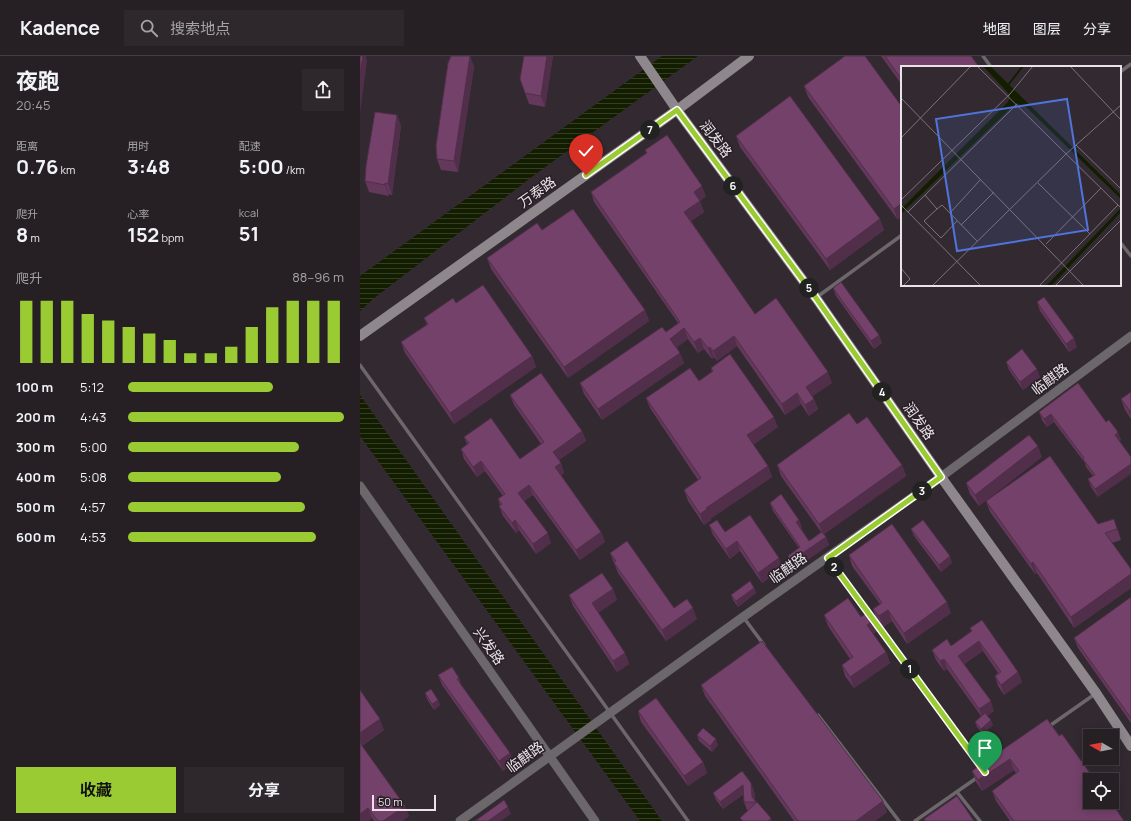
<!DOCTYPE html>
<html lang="zh">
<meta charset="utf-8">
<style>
:root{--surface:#262024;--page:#2e282c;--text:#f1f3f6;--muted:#a4a3a6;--line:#423e41;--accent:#9bcb33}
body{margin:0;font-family:Manrope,"Noto Sans SC",sans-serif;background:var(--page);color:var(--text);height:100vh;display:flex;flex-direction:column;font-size:15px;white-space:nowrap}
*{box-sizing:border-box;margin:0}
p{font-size:13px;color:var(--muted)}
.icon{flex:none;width:22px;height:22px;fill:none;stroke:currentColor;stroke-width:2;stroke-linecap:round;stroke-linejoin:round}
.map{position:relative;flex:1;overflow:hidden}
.side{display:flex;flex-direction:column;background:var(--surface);width:360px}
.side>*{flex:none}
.needle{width:26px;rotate:279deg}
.tools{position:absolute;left:723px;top:673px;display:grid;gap:8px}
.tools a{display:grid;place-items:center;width:36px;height:36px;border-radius:0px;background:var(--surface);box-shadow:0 2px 10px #0003,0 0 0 1px var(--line);font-size:20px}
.scale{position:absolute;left:12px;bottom:10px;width:64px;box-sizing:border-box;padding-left:4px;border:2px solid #e9e3e7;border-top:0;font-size:11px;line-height:14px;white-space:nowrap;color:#e9e3e7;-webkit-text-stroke:3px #282026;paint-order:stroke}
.pin{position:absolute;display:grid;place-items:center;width:34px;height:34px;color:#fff;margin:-41px -17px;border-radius:50% 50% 50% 0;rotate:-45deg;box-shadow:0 0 4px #0007}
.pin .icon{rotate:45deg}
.km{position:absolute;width:20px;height:20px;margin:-10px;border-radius:50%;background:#222;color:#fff;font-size:11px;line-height:20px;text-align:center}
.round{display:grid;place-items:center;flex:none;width:42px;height:42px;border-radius:0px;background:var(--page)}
.head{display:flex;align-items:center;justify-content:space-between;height:68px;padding:0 16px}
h1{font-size:22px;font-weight:700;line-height:30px}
.metrics{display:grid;grid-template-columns:repeat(3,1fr);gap:6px;height:68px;padding:4px 16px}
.metrics div{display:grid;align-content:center}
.metrics b{font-size:20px;font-weight:700}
.metrics small{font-size:11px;font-weight:400}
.metrics p{font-size:11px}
.chart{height:112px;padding:8px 16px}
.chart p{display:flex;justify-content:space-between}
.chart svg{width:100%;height:72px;margin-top:4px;stroke:var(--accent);stroke-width:6}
.primary-button{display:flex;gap:8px;margin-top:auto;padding:8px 16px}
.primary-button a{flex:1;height:46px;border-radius:0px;background:var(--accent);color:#111;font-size:16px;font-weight:700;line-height:46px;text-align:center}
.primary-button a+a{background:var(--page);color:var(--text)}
ul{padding:0 16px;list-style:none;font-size:13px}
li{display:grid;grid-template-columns:64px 48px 1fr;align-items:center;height:30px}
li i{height:10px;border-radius:5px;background:var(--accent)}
header{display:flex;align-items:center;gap:24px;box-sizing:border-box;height:56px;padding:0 20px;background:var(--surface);border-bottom:1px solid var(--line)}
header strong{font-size:19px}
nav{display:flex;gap:22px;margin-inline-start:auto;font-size:14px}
.search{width:280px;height:36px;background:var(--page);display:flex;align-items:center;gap:10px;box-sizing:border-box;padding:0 14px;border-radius:0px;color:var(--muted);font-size:15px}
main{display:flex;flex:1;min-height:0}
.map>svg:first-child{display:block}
</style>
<header>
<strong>Kadence</strong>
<div class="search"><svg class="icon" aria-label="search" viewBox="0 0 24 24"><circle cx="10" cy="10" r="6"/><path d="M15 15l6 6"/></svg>搜索地点</div>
<nav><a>地图</a><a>图层</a><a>分享</a></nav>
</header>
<main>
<section class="side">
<div class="head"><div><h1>夜跑</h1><p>20:45</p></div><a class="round"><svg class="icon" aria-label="share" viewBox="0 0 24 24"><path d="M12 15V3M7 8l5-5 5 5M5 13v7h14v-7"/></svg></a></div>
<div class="metrics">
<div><p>距离</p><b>0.76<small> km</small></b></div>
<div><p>用时</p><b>3:48</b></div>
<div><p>配速</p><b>5:00<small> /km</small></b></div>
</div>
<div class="metrics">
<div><p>爬升</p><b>8<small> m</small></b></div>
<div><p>心率</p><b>152<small> bpm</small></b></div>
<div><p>kcal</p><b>51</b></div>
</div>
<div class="chart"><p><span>爬升</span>88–96 m</p>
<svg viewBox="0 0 160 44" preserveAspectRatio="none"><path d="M5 44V6M15 44V6M25 44V6M35 44V14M45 44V18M55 44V22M65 44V26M75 44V30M85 44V38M95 44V38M105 44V34M115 44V22M125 44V10M135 44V6M145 44V6M155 44V6"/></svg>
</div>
<ul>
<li><b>100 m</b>5:12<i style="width:67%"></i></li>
<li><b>200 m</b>4:43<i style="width:100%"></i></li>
<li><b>300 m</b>5:00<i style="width:79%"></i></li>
<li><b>400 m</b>5:08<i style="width:71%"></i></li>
<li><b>500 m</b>4:57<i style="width:82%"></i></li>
<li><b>600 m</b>4:53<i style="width:87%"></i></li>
</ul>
<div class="primary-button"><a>收藏</a><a>分享</a></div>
</section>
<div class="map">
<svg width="771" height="765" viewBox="0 0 771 765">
<defs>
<pattern id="water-rules" width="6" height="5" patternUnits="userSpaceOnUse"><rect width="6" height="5" fill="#131d00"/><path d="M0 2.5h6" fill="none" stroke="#353e25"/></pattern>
</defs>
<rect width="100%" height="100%" fill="#322a30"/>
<g fill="url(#water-rules)">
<path d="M302,0h36l-165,120 -160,123 -13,12v-35z"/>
<path d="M0,339l302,426h-22l-280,-385z"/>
</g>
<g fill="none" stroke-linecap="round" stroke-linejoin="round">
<g stroke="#6b676a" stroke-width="3.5">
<path d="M623,0l8,11"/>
<path d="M760,16l11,-8"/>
<path d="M760,186l11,14"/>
<path d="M457,241l85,-62"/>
<path d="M0,309l328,456"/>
<path d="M468,502l154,210"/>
<path d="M384,562l20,27"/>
<path d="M458,659l81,106"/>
<path d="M688,671l47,-33"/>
<path d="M597,736l23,29"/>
<path d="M555,765l63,-44"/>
</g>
<g stroke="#6b676a" stroke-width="9">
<path d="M0,430l235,335"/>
<path d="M100,765l283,-204 198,-140 190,-141"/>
</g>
<g stroke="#8e878c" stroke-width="10">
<path d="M280,0l37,54 139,188 125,179 155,216 35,53"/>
<path d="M0,280l317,-226 72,-54"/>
</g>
</g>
<g fill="#64385b">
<path d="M110,0l4,11 -16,105 -17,-2 -4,-11z"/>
<path d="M193,0l-8,51 -16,-3 -4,-11z"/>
<path d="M485,0l53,164 -90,-123 -4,-11z"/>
<path d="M521,0h90l-69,11v18z"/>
<path d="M37,59l4,11 -9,69 -3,-1v2l-20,-4 -4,-11z"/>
<path d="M376,80l148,94 -54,40 -90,-123z"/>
<path d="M285,94l61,46 -6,5 4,11 -13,9 64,93 77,69 -20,13 2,3 4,10 -9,7 -8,-12 -16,11 -48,-69 -20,15 -3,-4 -2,2 -8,-10 -6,4 -10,-14 -11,8 7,16 -82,57 -18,-26 -4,-11 86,-51 12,-9 -84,-121 -3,-10 55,-39z"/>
<path d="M182,174l103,80 4,11 -81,57 -77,-109 -4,-11z"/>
<path d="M473,232l46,47 3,8 -8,6 -38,-53z"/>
<path d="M677,246l40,45 -8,5 -29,-41z"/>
<path d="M96,247l76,53 4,11 -82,57 -49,-71 -4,-11 26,-17 -3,-7z"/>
<path d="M646,306l34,15 -17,13 -14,-20z"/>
<path d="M351,312l67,59 -25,18 15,21 4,11 -62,42 1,1 -7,5 -16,-24 -4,-11 14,-10 -48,-72 -4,-10 53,-17 13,-9z"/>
<path d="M771,336v27l-6,-9 -4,-11z"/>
<path d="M150,339l72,36 4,10 -27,19 2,3 3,10 -3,2 40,57 4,10 -25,18 -47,-65 -9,6 27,42 -15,11 -17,-24 -3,3 -13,-17 -4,-10 1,-1 -2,-6 5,-3 -18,-25 -8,6 -13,-18 -3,-10 6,-5 -3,-7 56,22 21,-15 -27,-39z"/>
<path d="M679,356l67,10 15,18 -2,1 -21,56 -7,-10 -3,-8 5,-3 -7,-9 -1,-4 -31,-41 -7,5 -5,-7z"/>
<path d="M497,368l45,41 4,11 -82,58 2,3 3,8 -35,24 -3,-5 -3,-8 11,-8 -26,-37 -3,-8 29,17 3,8h-1l8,13 12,-9 -40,-56 -4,-11z"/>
<path d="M682,401l-63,49 -9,-12 -4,-11z"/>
<path d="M626,445l112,23 20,6 3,10 -9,3 19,26v19l-57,40 -37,-55 -2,1 -45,-62z"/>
<path d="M349,469l16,7 58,36 -21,15 -22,-32 -10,8 -17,-24z"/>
<path d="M551,473l41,34 -11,9 -27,-36z"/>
<path d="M250,497l64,55 23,11 -31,22 -48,-68z"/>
<path d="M489,499l102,58 -44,31 -15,-23 -9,6 -6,-7 -4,-11 7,-5 -28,-38z"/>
<path d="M394,532l2,5 -18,14 -5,-7 -2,-5z"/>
<path d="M253,533l4,11 -19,13 27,40 4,11 -12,8 -44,-66 -4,-11z"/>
<path d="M771,541v126l-53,-75 -4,-10z"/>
<path d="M464,559l37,2 16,14 -4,3 13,18 4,11 -36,25 -9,-12 -3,-11 8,-6 -22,-33z"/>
<path d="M610,572l48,44 4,10 -18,13 -6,-9 -3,-10 3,-3 -15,-22 -19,13 30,47 -7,5 6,9 -10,9 -6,-7 -2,-5 6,-6 -34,-47 -3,2 -8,-11 -4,-10 19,-4 20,-15z"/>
<path d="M78,619l21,3 2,7 49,68 3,10 -10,8 -61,-86z"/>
<path d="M341,629l186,127 -12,9h-81l-89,-125z"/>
<path d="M0,634l24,40 -22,16 47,70 -7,5h-28l-2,-3 -4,3h-8z"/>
<path d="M65,637l13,7 2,5 -6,5 -7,-11z"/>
<path d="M278,655l65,51 4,11 -19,13 -47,-64z"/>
<path d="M687,663l77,102h-114l-14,-20 -4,-10 24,-18 -2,-3 -32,21 -6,-9 -4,-11z"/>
<path d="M337,679l21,10 -6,7 -13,-11z"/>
<path d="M394,734l1,10 17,21h-30l-2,-3 9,-8h-2l-3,-8v-8l-21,15 -7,-9 -3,-7z"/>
</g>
<g fill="#512e4a">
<path d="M3,0h3l1,5 -7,52v-39z"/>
<path d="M110,0l4,11 -16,105 -4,-11z"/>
<path d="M187,0h6l-8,51 -4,-11z"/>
<path d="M37,59l4,11 -9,69 -4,-11z"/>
<path d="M25,127l4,11v2l-4,-11z"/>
<path d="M342,130l4,10 -8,6 -4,-10z"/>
<path d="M340,145l4,11 -16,10 -4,-10z"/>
<path d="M542,147v14l-4,3 -4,-11z"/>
<path d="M520,163l4,11 -54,40 -4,-11z"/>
<path d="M285,254l4,11 -81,57 -4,-11z"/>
<path d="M324,272l4,11 -14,10 -4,-10z"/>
<path d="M519,279l3,8 -8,6 -3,-8z"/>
<path d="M374,280l3,10 -20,15 -4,-10z"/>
<path d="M340,282l4,11 -6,4 -4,-11z"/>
<path d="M714,282l3,9 -8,5 -3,-8z"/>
<path d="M350,291l4,10 -2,2 -4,-11z"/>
<path d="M320,297l4,10 -82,57 -4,-11z"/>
<path d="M172,300l4,11 -82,57 -4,-11z"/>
<path d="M677,313l3,8 -17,13 -3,-8z"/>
<path d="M468,316l4,11 -22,15 -4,-11z"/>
<path d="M437,337l4,11 -16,11 -3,-11z"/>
<path d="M454,343l4,10 -9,7 -4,-11z"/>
<path d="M691,358l3,8 -7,5 -3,-8z"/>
<path d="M414,361l4,10 -27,19 -4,-11z"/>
<path d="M222,375l4,10 -30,21 -3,-10z"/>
<path d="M758,376l3,8 -4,3 -2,-8z"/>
<path d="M678,390l4,11 -63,49 -4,-11z"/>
<path d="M121,405l4,10 -8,6 -4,-10z"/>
<path d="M201,407l3,10 -6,4 -3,-10z"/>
<path d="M771,408v10l-33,23 -3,-8z"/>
<path d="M542,409l4,11 -83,59 -4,-11z"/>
<path d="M408,410l4,11 -62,42 1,1 -7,5 -4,-11 6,-6z"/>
<path d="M169,429l4,10 -12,8 -3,-10z"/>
<path d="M754,463l4,11 3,10 -4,-11z"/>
<path d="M155,464l4,10 -3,3 -4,-10z"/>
<path d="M439,464l3,8 -3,2 -3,-8z"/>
<path d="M241,476l4,10 -25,18 -4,-10z"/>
<path d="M188,477l3,10 -15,11 -3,-10z"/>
<path d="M466,481l3,8 -35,24 -3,-8z"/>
<path d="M377,485l3,10 -10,8 -4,-10z"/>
<path d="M590,500l2,7 -11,9 -2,-7z"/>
<path d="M419,502l4,10 -21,15 -4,-10z"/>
<path d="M673,506l4,11 -2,1 -4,-10z"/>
<path d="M771,518v14l-57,40 -3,-11z"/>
<path d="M394,532l2,5 -18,14 -2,-6z"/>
<path d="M253,533l4,11 -21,14 -4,-11z"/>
<path d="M587,546l4,11 -44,31 -3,-11z"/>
<path d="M333,552l4,11 -31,22 -4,-11z"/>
<path d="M528,554l4,11 -9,6 -4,-11z"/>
<path d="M514,564l3,11 -6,5 -4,-11z"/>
<path d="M619,585l4,10 -21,15 -4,-10z"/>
<path d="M526,596l4,11 -36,25 -4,-11z"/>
<path d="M265,597l4,11 -12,8 -4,-11z"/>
<path d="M584,603l3,10 -3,2 -4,-10z"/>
<path d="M658,616l4,10 -18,13 -3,-10z"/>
<path d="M78,644l2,5 -6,5 -2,-6z"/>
<path d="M631,645l3,10 -11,8 -4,-10z"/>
<path d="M20,663l4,11 -24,17v-14z"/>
<path d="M631,664l2,5 -10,9 -2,-5z"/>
<path d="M356,683l2,6 -6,7 -2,-6z"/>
<path d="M150,697l3,10 -10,8 -4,-10z"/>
<path d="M650,703l4,11 -32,21 -4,-11z"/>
<path d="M343,706l4,11 -19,13 -4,-10z"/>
<path d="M391,727l3,7 1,12 -3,-5z"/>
<path d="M383,729l3,7 -23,17 -3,-7z"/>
<path d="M523,745l4,11 -12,9h-19z"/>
<path d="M45,750l4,10 -7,5h-19z"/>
<path d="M148,751l3,7 -10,7h-13z"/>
<path d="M8,752l4,10 -4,3h-8v-7z"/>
<path d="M411,762l1,3h-4z"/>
</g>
<g fill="#74416a" stroke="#512e4a">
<path d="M0,0h3l-3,18z"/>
<path d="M91,0h19l-16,105 -17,-2 -1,-13 12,-83z"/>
<path d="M164,0h23l-6,40 -16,-3 -5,-14z"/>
<path d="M485,0h20l37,51v96l-8,6 -90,-123z"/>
<path d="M525,0h86l8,11h-77v13z"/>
<path d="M430,40l90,123 -54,40 -90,-123z"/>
<path d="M15,56l22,3 -9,69 -3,-1v2l-20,-4 1,-15z"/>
<path d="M307,79l35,51 -8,6 6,9 -16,11 71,102 21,-16 52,74 -22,15 8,12 -9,6 -8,-12 -15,11 -48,-68 -21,15 -3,-4 -2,1 -8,-10 -6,4 -10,-14 -14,11 10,14 -82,56 -18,-26 82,-56 4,5 14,-10 -89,-130 56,-39 -2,-3z"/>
<path d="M213,153l72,101 -81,57 -77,-109 50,-35 5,7z"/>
<path d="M481,226l38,53 -8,6 -38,-53z"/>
<path d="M123,229l49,71 -82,57 -49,-71 27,-18 -4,-6 29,-20 3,5z"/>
<path d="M684,241l30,41 -8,6 -29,-42z"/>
<path d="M662,293l15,20 -17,13 -14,-20z"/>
<path d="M370,298l44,63 -27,18 21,31 -62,42 1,1 -7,5 -16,-24 17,-12 -55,-80 44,-30 9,13 14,-10 -2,-3z"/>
<path d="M181,317l41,58 -29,21 8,11 -6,4 46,65 -25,18 -47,-65 -11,8 30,40 -15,11 -18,-24 -3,3 -13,-17 3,-2 -4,-5 7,-5 -24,-33 -8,6 -12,-18 8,-6 -5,-6 27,-19 29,41 24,-17 -34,-47z"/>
<path d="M718,327l28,39 3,-2 9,12 -3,3 16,22v7l-36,25 -7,-10 7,-4 -12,-16 1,-1 -33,-44 -7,5 -5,-7z"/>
<path d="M771,336v23l-2,-3 1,-1 -9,-12z"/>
<path d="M489,357l8,11 10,-7 35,48 -83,59 -42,-59z"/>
<path d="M669,379l9,11 -63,49 -9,-12z"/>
<path d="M690,400l48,68 16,-5 3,10 -12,4 26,36v5l-60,43 -38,-55 -2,2 -45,-63z"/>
<path d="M421,438l18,26 -3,2 13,19 13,-9 4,5 -35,24 -3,-5 12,-9 -30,-44z"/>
<path d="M390,459l29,43 -21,15 -21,-32 -11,8 -17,-24 8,-5 8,12z"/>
<path d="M563,464l27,36 -11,9 -28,-36z"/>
<path d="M532,468l55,78 -43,31 -16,-23 -9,6 -6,-7 9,-6 -33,-48z"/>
<path d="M267,485l47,67 13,-9 6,9 -31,22 -48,-67 2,-2 -6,-8z"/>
<path d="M242,517l11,16 -21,14 33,50 -12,8 -44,-66z"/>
<path d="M390,525l4,7 -18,13 -5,-6z"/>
<path d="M771,541v121l-57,-80z"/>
<path d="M488,542l13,19 7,-5 6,8 -7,5 19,27 -36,25 -8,-12 11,-8 -29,-42z"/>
<path d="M622,564l36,52 -17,13 -6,-9 6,-4 -22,-31 -21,15 33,45 -12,8 -35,-50 -4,2 -8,-11 15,-11 4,7 21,-15 -2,-3z"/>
<path d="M402,585l121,160 -27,20h-58l-97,-136z"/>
<path d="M92,611l7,11 -2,1 53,74 -11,8 -61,-86z"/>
<path d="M71,633l7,11 -6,4 -7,-11z"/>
<path d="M0,634l20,29 -20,14z"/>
<path d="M296,642l47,64 -19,14 -46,-65z"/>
<path d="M625,657l6,7 -10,9 -6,-7z"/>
<path d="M687,663l12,17 3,-2 33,46h-5v22h21l13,19h-110l-22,-30 27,-20 -9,-12 -32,21 -6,-9z"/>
<path d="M343,672l13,11 -6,7 -13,-11z"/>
<path d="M0,687l45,63 -22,15h-5l-10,-13 -8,6z"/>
<path d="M382,715l9,12 1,14 4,5h-12l-1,-17 -23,17 -7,-9z"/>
<path d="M597,740l17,25h-49l-1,-2z"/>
<path d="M144,744l4,7 -20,14h-13z"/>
<path d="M397,746l14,16 -3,3h-25l-3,-3z"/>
</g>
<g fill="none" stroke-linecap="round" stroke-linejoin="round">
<defs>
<path id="route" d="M226,119l91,-65 139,188 125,179 -113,81 157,214"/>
</defs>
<use href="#route" stroke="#fff" stroke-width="8"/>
<use href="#route" stroke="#9bcb33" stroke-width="5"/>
</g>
<g text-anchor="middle" stroke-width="3" stroke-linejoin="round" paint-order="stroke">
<g font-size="14" fill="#e9e3e7" stroke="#282026">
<text transform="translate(356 83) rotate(53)" y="5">润发路</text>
<text transform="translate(177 136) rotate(-35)" y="5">万泰路</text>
<text transform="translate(690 323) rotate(-37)" y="5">临麒路</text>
<text transform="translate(559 365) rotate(55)" y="5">润发路</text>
<text transform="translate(428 512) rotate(-35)" y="5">临麒路</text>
<text transform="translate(129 590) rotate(55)" y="5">兴发路</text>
<text transform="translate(165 701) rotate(-36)" y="5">临麒路</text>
</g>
</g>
<g transform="translate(541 10)">
<rect width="220" height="220" fill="#322a30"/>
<path d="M82,0h7l131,129v4l-95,-92 -10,-4 -115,111v-5l107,-107 2,-7zM220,142v4l-64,68 -6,6h-5z" fill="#131d00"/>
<path fill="none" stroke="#131d00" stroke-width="2" d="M107,19l15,-19"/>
<path fill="none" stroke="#7b7479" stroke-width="1" d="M76,0l144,142M169,0l51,54M0,32l183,188M0,72l70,-72M175,79l45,44M137,117l52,51M24,129l12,14 5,-4 35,36M0,134l109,-106 23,-28M0,139l80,81M36,143l-13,12 17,17 16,-17M7,146l109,-108M49,147l31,-34M60,159l33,-33M145,178l55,-56M0,202l9,11 -7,7M31,220l134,-132 55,-49M138,220l79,-81M154,220l66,-66"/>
<path fill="#5073dc" fill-opacity="0.15" stroke="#5073dc" stroke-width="2" d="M166,33l21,131 -131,21 -21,-132z"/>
<rect width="220" height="220" fill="none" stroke="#e9e3e7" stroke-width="2"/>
</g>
</svg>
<div class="tools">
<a><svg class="needle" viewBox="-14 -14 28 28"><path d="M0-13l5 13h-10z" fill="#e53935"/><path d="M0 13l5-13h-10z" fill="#a4a3a6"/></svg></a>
<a><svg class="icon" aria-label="locate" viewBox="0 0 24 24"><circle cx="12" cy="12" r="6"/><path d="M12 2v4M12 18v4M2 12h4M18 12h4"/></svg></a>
</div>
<div class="scale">50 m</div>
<div class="pin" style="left:625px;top:716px;background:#1e9e55"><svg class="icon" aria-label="arrive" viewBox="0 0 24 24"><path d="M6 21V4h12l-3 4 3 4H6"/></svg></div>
<div class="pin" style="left:226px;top:119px;background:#d93025"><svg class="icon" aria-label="check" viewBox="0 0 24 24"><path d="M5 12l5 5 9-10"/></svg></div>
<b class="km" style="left:550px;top:613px">1</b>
<b class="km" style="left:474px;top:511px">2</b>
<b class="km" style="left:562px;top:435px">3</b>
<b class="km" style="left:522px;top:336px">4</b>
<b class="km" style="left:449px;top:232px">5</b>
<b class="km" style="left:373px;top:130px">6</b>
<b class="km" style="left:290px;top:74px">7</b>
</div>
</main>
